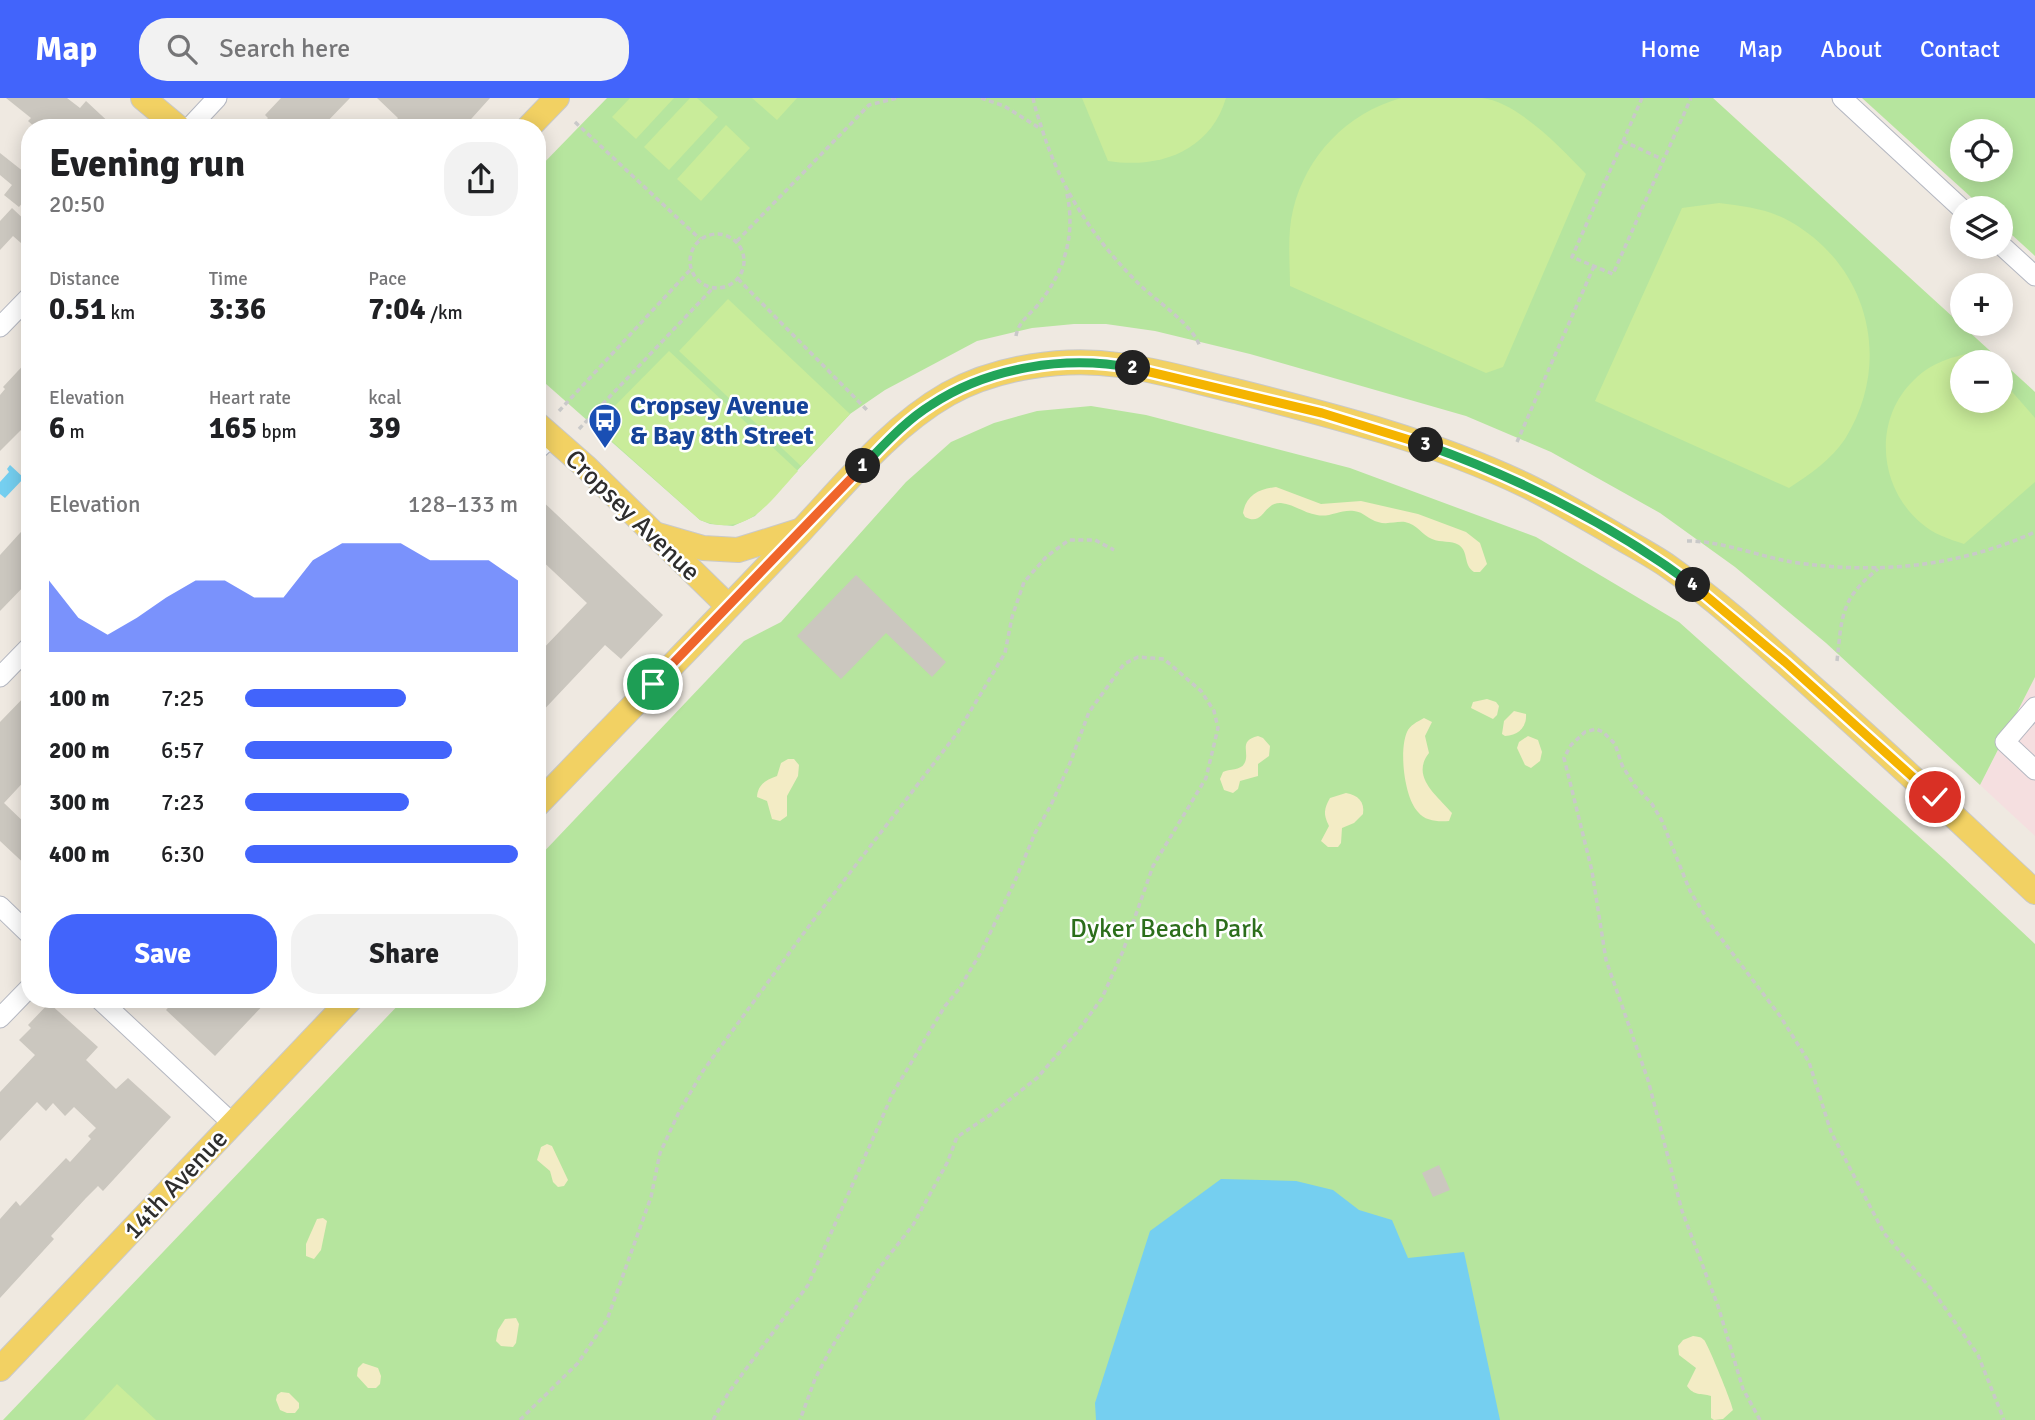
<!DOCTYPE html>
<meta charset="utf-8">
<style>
:root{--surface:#fff;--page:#f2f2f2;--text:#202124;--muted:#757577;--accent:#4264fb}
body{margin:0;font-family:Signika,sans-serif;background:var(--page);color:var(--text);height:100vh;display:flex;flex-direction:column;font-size:26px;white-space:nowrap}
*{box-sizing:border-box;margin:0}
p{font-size:23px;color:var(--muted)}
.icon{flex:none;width:38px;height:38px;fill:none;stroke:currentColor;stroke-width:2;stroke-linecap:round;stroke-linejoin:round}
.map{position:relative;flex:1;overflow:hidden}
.details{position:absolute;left:21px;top:21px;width:525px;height:889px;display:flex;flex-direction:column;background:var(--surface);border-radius:28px;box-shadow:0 4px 18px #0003}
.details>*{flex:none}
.fabs{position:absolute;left:1950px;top:21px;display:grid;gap:14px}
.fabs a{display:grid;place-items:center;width:63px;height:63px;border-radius:50%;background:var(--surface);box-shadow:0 4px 18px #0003;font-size:35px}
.pin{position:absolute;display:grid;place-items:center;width:60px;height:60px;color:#fff;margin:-30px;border:4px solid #fff;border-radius:50%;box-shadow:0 2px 7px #0007}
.km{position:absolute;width:35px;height:35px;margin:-18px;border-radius:50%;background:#222;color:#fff;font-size:19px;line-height:35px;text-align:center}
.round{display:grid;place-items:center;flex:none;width:74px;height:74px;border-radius:28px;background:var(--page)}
.overview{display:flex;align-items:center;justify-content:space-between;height:119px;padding:0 28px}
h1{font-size:38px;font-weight:800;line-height:52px}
.figures{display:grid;grid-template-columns:repeat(3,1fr);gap:10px;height:119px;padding:7px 28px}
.figures div{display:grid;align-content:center}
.figures b{font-size:30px;font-weight:800}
.figures small{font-size:19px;font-weight:400}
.figures p{font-size:19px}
.chart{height:196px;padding:14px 28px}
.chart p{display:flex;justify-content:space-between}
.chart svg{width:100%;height:126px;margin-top:7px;fill:var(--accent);opacity:.7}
.action{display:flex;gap:14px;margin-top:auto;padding:14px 28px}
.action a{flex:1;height:80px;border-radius:28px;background:var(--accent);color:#fff;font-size:28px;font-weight:800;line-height:80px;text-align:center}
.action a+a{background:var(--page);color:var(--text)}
ul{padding:0 28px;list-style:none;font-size:23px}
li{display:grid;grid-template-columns:112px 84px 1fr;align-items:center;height:52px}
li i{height:18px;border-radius:9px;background:var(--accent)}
header{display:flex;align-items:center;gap:42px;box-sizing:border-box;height:98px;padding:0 35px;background:var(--accent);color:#fff}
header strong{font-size:33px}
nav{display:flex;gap:38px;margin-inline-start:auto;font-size:24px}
.search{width:490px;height:63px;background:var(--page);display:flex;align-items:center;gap:18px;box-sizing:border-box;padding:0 24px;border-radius:28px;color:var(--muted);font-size:26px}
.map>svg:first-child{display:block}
</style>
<header>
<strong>Map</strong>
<div class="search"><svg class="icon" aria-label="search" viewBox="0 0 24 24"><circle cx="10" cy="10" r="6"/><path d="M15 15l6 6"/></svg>Search here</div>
<nav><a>Home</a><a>Map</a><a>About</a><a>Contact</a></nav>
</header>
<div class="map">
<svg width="2035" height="1322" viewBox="0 0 2035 1322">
<rect width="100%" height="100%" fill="#efe9e1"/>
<path fill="#f5dfe0" d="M2035,579v159l-55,-51z"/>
<g fill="#b6e59e" fill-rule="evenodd">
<path d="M607,0h1106l322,294v285l-55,108 -154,-142 -91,-76 -75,-54 -109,-61 -85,-36 -216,-62 -95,-23 -49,-7h-32l-42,4 -55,13 -92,49 -35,24 -95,102 -22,10 -23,-2 -10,-4 -163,-144v-206zM1962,264h38v39h-38z"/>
<path d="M1862,0h173v158l-35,-32v-16h-17zM1962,33h38v39h-38z"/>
<path d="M1091,308l55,9 204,53 186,69 143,85 265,237 91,85v476h-2032l401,-421h133v-140l207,-218 37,-19 125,-140 45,-40 43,-19 43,-12z"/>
</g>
<g fill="#f3ecc5">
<path d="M1276,389l45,17 40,-3 57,13 48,18 14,11 7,21 -7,8h-6c-11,-7 -5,-20 -15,-27 -8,-5 -18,-2 -27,-6 -10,-4 -15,-15 -27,-17 -9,-1 -18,3 -27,0 -9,-2 -14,-10 -24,-11 -13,-2 -25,7 -37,4 -13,-2 -24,-11 -36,-12 -18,-1 -17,24 -36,14l-2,-4c3,-18 16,-24 33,-26z"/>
<path d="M1487,601l9,3 3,4 -2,9 -4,4 -22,-11 2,-6z"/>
<path d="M1514,613l12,3c1,13 -8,22 -21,22l-3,-2 2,-13z"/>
<path d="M1424,620l8,4 -7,14 4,17c-19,24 9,43 23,60l-3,8c-11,1 -24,0 -31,-9 -14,-15 -19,-62 -11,-80 3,-7 10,-10 17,-14z"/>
<path d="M1258,638l5,2 7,8 -1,10 -11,8v12l-18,5 -2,8 -5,4 -9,-3 -4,-11 3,-7c6,-3 18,-2 21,-8 7,-11 -7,-23 14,-28z"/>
<path d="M1528,638l10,4 4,12 -2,9 -9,7 -6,-3 -8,-17 2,-6z"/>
<path d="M788,661h6l5,6 -1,11 -11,20v20l-7,5 -8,-2 -5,-18 -10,-4c1,-13 9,-17 20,-21l4,-13z"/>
<path d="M1346,695c12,2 19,9 17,21l-9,9 -12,5 -1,15 -3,4h-10l-7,-6 8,-15c-6,-12 -5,-17 1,-28z"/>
<path d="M547,1046l5,2 16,34 -4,6 -6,1 -5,-5 -3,-11 -13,-11 4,-13z"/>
<path d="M323,1120l4,3 -6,29 -7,9 -8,-3v-12l11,-25z"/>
<path d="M516,1220l3,6 -3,19 -3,4 -12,-1 -5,-5 2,-11 7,-11z"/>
<path d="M1693,1238c5,1 7,0 11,4 3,2 29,65 29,70l-10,9 -9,1 -3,-2v-22c-10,-3 -17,0 -24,-10l9,-18 -17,-13 -1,-9 5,-6z"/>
<path d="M363,1265l15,5 3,8 -1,8 -4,4h-8l-11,-12 1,-8z"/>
<path d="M281,1294l8,1 10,10v5l-4,5h-8l-7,-3 -4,-10 1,-5z"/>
</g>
<g fill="#c9ec9a">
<path d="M630,0h44l-38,41 -24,-22z"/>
<path d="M690,0h7l21,19 -49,53 -25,-23z"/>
<path d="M752,0h45l-20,22z"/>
<path d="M1082,0h144c-16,54 -68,71 -118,63z"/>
<path d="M1401,0c27,0 55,0 81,0 36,4 80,51 104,76l-83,193 -17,6 -196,-87c0,-24 -3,-52 3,-76 13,-54 54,-97 108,-112z"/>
<path d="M726,27l24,23 -49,53 -24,-22z"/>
<path d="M1719,105c25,3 50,6 72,19 78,45 102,140 54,217 -14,21 -35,35 -56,49l-194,-87 87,-193z"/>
<path d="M728,201l122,115 -49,52 -122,-115z"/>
<path d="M669,253l129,120c-29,31 -50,68 -98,49l-105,-94z"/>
<path d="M1977,254l9,10h-24v39h38v-23l35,40v64l-71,62c-15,-5 -31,-10 -43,-21 -43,-36 -48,-104 -7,-143 18,-18 40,-24 63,-28z"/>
<path d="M117,1286l39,36h-72z"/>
</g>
<g fill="#75cff0">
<path d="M10,367l14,13 -19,20 -5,-4v-12l9,-10 -2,-3z"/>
<path d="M1221,1081l75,2 37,9 26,20 33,10 16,38 56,-6 36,168h-404l-1,-17 55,-172z"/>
</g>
<g fill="#cbc7bf">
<path d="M6,0h61l13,10 6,-7 29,27h-79l-8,-7 3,-3z"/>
<path d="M281,0h69l-29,30h-62l9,-10 -3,-3z"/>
<path d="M377,0h113l-27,30h-73l8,-10z"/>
<path d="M0,55l24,19 6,-7v34l-3,-2 -8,10 -15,-12 8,-10 -12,-10z"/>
<path d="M12,110l18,17v10l-9,8 -8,-7 -13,14v-29z"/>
<path d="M30,260v63l-30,30v-56l5,-6 -2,-2z"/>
<path d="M537,398l126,119 -42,44 -16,-14 -68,72v-62l50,-52 -50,-47z"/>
<path d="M30,424v58l-30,31v-56z"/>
<path d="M856,477l90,87 -14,15 -46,-44 -45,46 -44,-43z"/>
<path d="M30,593v84l-26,28 26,25v41l-30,-28v-119z"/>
<path d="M176,901h93l-54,57 -49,-46z"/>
<path d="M49,905l49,44 -12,13 30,29 12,-11 43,39 -68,74 -5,-5 -12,12 -35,38 3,3 -54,59v-79l16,-18 4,5 46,-48 4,4 21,-23 -3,-3 8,-8 -22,-21 -9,9 -12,-13 -7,8 -9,-9 -37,39v-49l35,-37 -16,-15 12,-12 -3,-3z"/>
<path d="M1439,1067l11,25 -17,7 -11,-24z"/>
</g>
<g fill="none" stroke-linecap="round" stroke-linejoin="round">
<defs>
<g id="minor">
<path d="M1842,0l120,111"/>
<path d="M189,30l28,-30"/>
<path d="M2000,146l35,32"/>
<path d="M0,229l30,-31"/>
<path d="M537,352l14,-13"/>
<path d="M0,579l30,-31"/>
<path d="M2035,609l-30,35 30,28"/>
<path d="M0,808l30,29"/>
<path d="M99,901l133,124"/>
<path d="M0,920l30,-31"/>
</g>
<g id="major">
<path d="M143,0l36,30"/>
<path d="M528,30l29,-30"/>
<path d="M537,326l50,44 141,138"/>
<path d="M658,437l45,13 35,2 61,-19"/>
<path d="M537,707c88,-91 176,-181 263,-273 45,-48 90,-105 148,-138 49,-27 116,-37 171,-29 39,5 78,17 117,26 98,25 197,50 289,94 31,15 60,32 89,49 18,11 38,21 55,33 53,37 101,82 149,125 74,65 145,133 217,200"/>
<path d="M0,1271l351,-370"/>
</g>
</defs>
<use href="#minor" stroke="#b4b7c1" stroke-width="21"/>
<use href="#major" stroke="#c9c9c9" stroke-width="26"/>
<g stroke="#c9c9c9" stroke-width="3.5" stroke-dasharray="5 3.5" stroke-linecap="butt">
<path d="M981,0l23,8 37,23"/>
<path d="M1033,0c2,11 6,21 9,31 19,61 53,112 99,157 16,15 53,40 59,61"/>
<path d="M1642,0l-70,159 41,17 78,-176"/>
<path d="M575,24l125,117"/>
<path d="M1623,43l41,19"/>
<circle cx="717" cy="163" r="27"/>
<path d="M737,143l132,-136 28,-7"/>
<path d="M738,181l130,132"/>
<path d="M1016,238c2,-13 12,-20 21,-30 27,-33 39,-70 30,-112"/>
<path d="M559,313l132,-142"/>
<path d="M579,331l134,-141"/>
<path d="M1517,344l77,-176"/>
<path d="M1687,443c35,0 71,15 105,21 84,13 166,5 243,-30"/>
<path d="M1837,563c5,-44 3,-62 41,-92"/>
<path d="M520,1322l58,-57 29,-43 44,-123 9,-44 19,-41 24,-41 106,-145 149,-194 47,-79 7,-36 12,-35 23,-26 22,-16h26l19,10"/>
<path d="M713,1322l16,-28 79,-107 85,-192 52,-87 14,-17 22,-37 34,-71 20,-48 15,-26 20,-44 19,-51 35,-48 14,-7 26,2 37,32 13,20 4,17 -12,50 -53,88 -30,85 -21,47 -24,33 -41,47 -47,37 -33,22 -10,26 -34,62 -33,42 -51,85 -14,27 -15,41"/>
<path d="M1760,1322l-17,-31 -25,-83 -36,-95 -34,-131 -42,-120 -14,-89 -28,-113 7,-13 14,-13 11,-3 7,3 12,12 7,21 12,20 18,19 10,17 28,70 21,34 69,91 29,46 22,70 53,101 49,58 45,64 26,65"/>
</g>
<use href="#minor" stroke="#fff" stroke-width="19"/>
<use href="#major" stroke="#f2d163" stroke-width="24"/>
</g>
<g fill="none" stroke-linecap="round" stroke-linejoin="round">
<defs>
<path id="split-1" d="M653,586l210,-218"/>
<path id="split-2" d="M863,368c21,-21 42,-45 68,-61 57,-38 135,-50 202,-37"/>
<path id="split-3" d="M1133,270l189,45 104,32"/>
<path id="split-4" d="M1426,347c95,34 186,80 267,140"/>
<path id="split-5" d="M1693,487l92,77 150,135"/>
</defs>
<use href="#split-1" stroke="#fff" stroke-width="14"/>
<use href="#split-2" stroke="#fff" stroke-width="14"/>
<use href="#split-3" stroke="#fff" stroke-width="14"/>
<use href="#split-4" stroke="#fff" stroke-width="14"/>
<use href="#split-5" stroke="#fff" stroke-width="14"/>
<use href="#split-1" stroke="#f0652b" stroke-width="9"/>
<use href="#split-2" stroke="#22a559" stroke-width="9"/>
<use href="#split-3" stroke="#f5b400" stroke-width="9"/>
<use href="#split-4" stroke="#22a559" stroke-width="9"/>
<use href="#split-5" stroke="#f5b400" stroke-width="9"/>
</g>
<defs>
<symbol id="bus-pin" viewBox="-11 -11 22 30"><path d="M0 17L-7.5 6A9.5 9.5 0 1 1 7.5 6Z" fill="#1a4fb4" stroke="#fff"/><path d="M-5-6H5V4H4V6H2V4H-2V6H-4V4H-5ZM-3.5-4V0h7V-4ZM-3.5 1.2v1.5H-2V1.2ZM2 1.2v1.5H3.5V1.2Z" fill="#fff"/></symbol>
</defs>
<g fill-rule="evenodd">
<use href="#bus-pin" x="586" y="303" width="38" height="52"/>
</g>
<g text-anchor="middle" stroke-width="5" stroke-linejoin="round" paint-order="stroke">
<g font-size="26" font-weight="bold" fill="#164399" stroke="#fff" text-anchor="start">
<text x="630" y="316">Cropsey Avenue<tspan x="630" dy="30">&amp; Bay 8th Street</tspan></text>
</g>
<g font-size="26" fill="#2e2e2e" stroke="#fff">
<text transform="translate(633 417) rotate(44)" y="9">Cropsey Avenue</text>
<text transform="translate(175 1086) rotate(-47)" y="9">14th Avenue</text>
</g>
<g font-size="26" fill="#2c6e1b" stroke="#fff">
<text x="1167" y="839">Dyker Beach Park</text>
</g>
</g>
</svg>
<div class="fabs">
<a><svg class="icon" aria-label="locate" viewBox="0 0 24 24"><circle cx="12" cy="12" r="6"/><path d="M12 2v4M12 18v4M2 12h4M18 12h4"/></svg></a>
<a><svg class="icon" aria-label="layers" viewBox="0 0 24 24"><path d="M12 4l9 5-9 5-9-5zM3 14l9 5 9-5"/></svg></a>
<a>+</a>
<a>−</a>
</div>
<div class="pin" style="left:653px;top:586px;background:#1e9e55"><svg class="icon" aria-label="arrive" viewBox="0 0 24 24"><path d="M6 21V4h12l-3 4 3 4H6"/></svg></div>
<div class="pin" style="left:1935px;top:699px;background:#d93025"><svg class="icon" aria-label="check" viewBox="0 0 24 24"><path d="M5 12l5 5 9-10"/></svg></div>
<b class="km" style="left:863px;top:368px">1</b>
<b class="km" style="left:1133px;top:270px">2</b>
<b class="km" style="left:1426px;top:347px">3</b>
<b class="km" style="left:1693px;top:487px">4</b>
<section class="details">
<div class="overview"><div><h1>Evening run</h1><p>20:50</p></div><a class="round"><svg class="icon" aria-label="share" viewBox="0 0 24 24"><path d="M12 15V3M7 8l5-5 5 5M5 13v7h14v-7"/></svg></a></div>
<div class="figures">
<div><p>Distance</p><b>0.51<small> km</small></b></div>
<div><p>Time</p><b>3:36</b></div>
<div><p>Pace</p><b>7:04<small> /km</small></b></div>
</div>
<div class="figures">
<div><p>Elevation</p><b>6<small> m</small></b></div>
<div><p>Heart rate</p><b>165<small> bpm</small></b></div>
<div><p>kcal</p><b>39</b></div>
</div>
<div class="chart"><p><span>Elevation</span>128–133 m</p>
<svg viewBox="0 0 160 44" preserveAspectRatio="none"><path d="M0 44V19L10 32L20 38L30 32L40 25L50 19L60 19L70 25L80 25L90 12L100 6L110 6L120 6L130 12L140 12L150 12L160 19V44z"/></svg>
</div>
<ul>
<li><b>100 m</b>7:25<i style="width:59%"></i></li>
<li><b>200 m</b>6:57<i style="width:76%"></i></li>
<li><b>300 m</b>7:23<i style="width:60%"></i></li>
<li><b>400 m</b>6:30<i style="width:100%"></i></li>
</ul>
<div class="action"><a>Save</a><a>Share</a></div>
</section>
</div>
